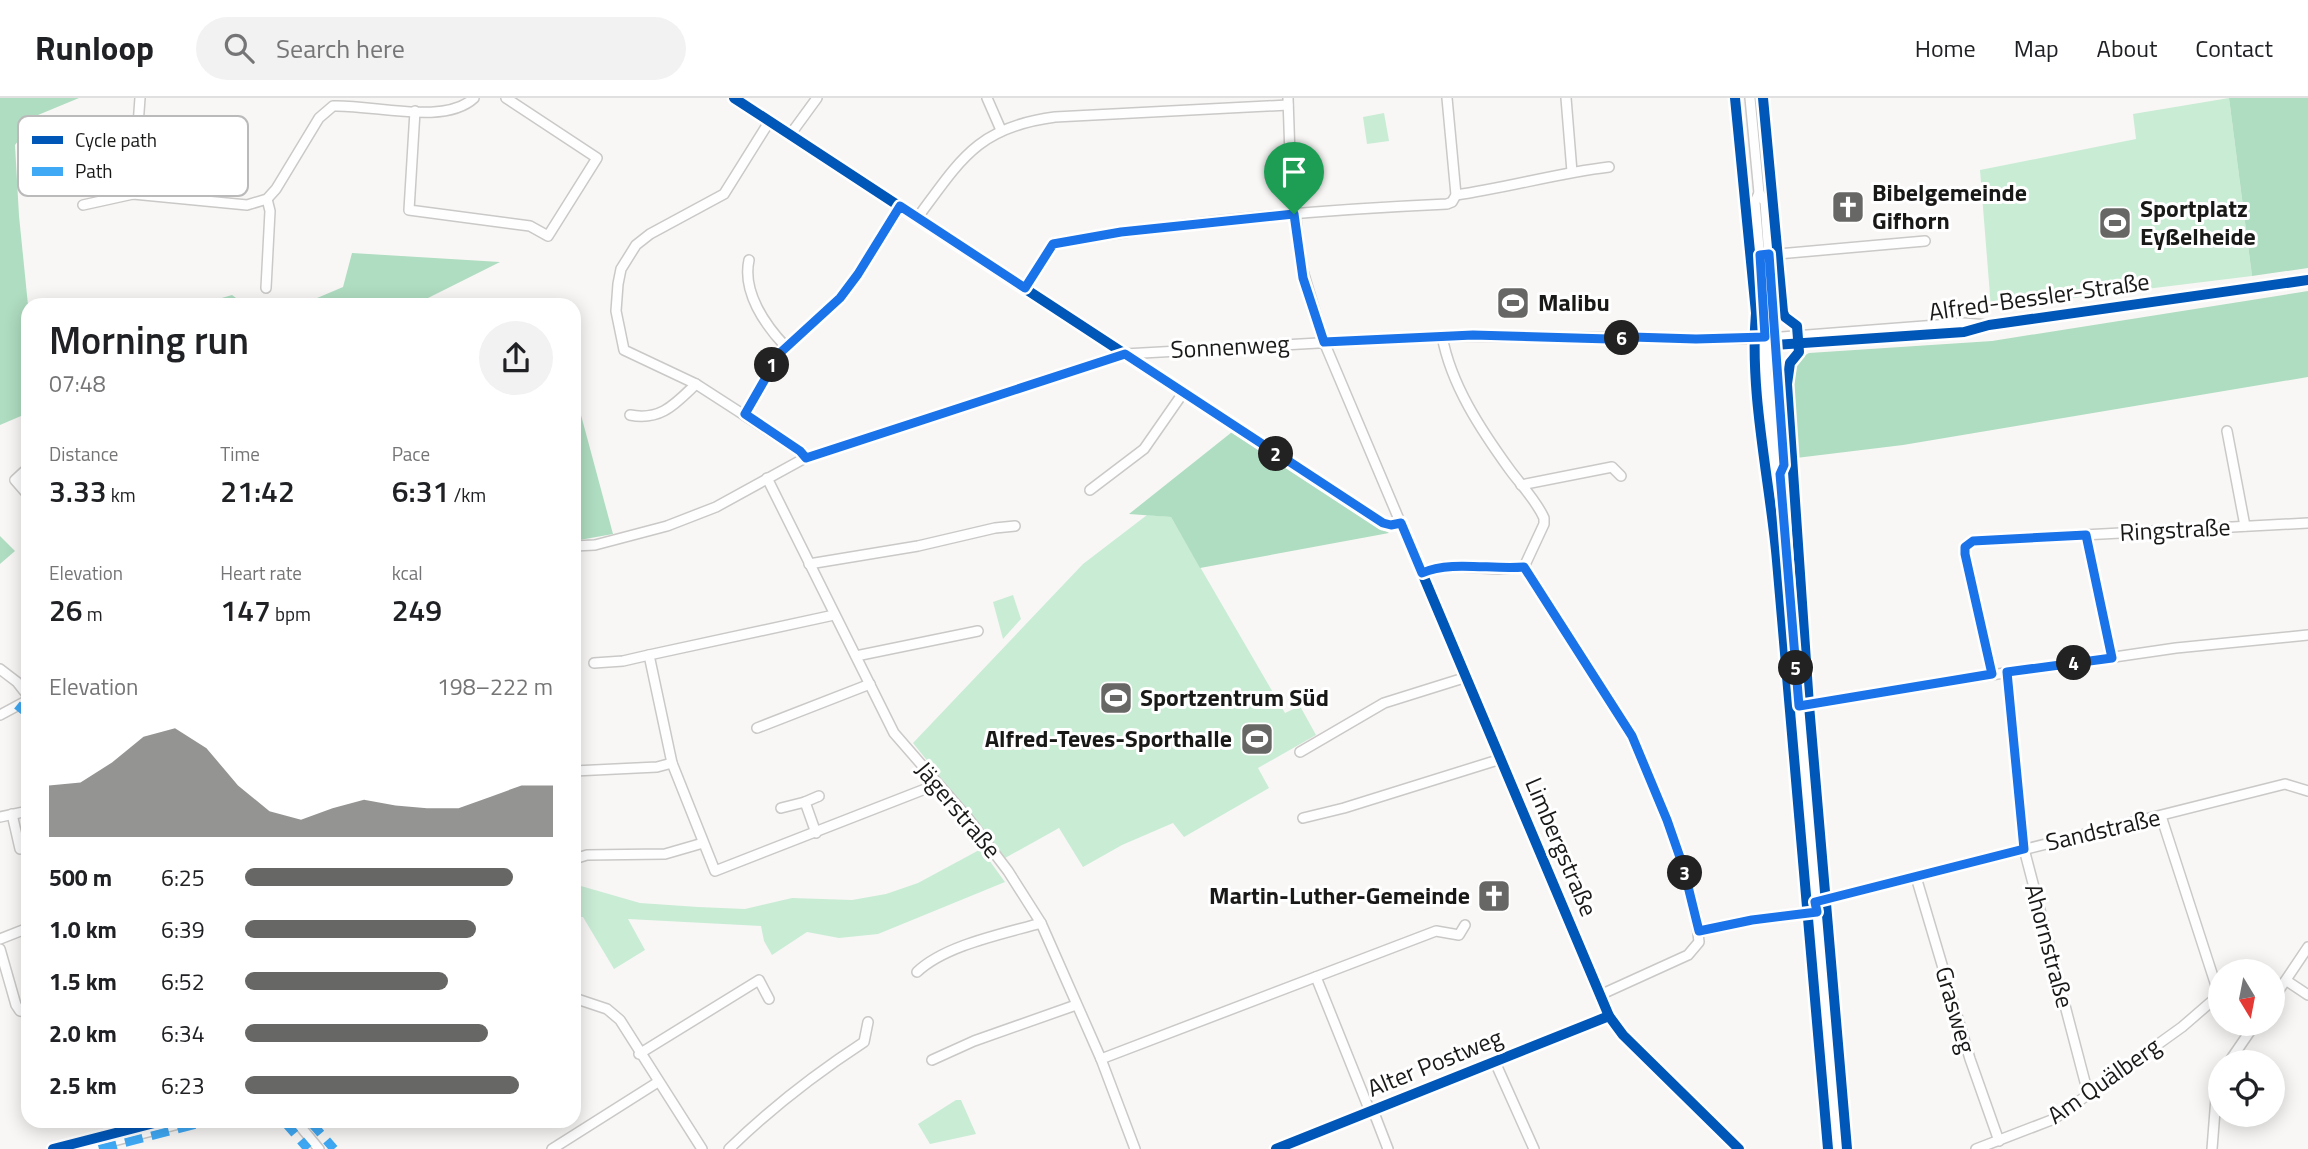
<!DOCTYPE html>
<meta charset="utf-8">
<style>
:root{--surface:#fff;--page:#f2f2f2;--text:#202124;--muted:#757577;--line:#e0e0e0;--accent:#676765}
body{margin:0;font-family:"Titillium Web",sans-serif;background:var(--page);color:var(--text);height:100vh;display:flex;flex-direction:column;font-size:26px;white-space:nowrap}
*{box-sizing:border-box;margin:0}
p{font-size:23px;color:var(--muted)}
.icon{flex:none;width:38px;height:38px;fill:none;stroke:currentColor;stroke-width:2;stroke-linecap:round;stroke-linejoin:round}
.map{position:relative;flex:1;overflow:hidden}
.drawer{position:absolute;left:21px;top:200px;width:560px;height:830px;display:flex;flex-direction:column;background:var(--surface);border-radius:21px;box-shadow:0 4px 18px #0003}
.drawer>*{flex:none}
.needle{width:46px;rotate:170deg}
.tools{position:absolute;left:2208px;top:861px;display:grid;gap:14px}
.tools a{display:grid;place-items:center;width:77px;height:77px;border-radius:50%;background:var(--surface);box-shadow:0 4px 18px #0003;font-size:35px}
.pin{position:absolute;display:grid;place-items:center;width:60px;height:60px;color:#fff;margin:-72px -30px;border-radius:50% 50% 50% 0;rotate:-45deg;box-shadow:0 0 7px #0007}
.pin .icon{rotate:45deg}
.km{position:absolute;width:35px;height:35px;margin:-18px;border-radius:50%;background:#222;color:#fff;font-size:19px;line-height:35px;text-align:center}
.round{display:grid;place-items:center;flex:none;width:74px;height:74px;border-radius:37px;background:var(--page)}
.headline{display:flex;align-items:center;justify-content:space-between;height:119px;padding:0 28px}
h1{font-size:38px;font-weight:600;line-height:52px}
.metrics{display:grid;grid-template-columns:repeat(3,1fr);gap:10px;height:119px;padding:7px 28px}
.metrics div{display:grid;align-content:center}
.metrics b{font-size:30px;font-weight:600}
.metrics small{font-size:19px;font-weight:400}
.metrics p{font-size:19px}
.chart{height:196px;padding:14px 28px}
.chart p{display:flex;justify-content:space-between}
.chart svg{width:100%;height:126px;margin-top:7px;fill:var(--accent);opacity:.7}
ul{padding:0 28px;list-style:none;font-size:23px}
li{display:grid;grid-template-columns:112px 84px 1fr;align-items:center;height:52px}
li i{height:18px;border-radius:9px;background:var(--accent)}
header{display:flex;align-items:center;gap:42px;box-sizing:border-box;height:98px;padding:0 35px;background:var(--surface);border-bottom:2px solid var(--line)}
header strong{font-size:33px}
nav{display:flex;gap:38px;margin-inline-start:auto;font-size:24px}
.search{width:490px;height:63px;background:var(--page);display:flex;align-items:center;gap:18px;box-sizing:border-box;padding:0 24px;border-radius:38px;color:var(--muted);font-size:26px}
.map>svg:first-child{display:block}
</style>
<header>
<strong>Runloop</strong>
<div class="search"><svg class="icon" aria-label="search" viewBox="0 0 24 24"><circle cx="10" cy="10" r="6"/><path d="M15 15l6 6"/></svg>Search here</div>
<nav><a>Home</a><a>Map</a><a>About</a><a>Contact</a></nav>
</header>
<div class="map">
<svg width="2308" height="1051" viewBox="0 0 2308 1051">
<rect width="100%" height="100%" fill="#f8f7f5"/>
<g fill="#c9ecd5">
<path d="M2229,0l23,178 -261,32 -11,-138 156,-31 -3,-25z"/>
<path d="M1384,15l5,28 -22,3 -4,-27z"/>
<path d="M1147,417l24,2 114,196 15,-7 16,29 -58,33 11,20 -85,49 -11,-14 -51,22 -39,22 -24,-39 -54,30 -92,-115 170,-179z"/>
<path d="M1013,497l8,24 -18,20 -10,-37z"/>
<path d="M981,751l24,33 -127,52 -39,4 -32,-6 -35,23 -8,-14 -3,-15 -133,-7 17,31 -31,19 -31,-52h-9v-33l66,19 58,4 47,2 47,-11 60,2 34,-6 32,-11z"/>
<path d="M956,1002h5l15,34 -46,10 -12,-20z"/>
</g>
<g fill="#afddc1">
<path d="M0,0h79l-41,17 -23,30 4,71 9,89v108l-28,12z"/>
<path d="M2229,0h79v170l-56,8z"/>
<path d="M352,155l148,9 -84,42h-113l40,-17z"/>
<path d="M2308,193v86l-405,68 -107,13 -5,-87 11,-14 7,-4 183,-12z"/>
<path d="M232,197l12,9h-43z"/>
<path d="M574,291l39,145 -39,7z"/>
<path d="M1232,334l157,101 -189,35 -29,-51 -42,-3z"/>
<path d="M0,438l15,15 -15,13z"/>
</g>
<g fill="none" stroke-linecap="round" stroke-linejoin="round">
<defs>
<g id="minor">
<path d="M734,0l649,425 8,2 10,-2"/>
<path d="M987,0l14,32"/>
<path d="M1288,0l2,58 10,105 24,81 276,653 9,21 14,19 116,114"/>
<path d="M1566,0l6,74"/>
<path d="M1750,0l9,95 -4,9 9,104 2,66 9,94 5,8"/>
<path d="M415,13l-6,99 121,16 18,10 49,-78 -91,-60"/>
<path d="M769,24l-45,72 -74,40 -14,11 -15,24 -3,15 -2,27 8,39 72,34 104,67 5,7"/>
<path d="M790,37l27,-37"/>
<path d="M1759,95l6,9 2,27 17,236 -4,9 3,43 54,632"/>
<path d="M133,96l7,-96"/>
<path d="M1456,97c51,-7 101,-22 153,-28"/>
<path d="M83,107l50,-11 114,11 20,-6 9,-10 43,-71 14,-12c39,-2 111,20 141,-8"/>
<path d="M918,119c43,-58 60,-90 137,-100l233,-12"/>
<path d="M1766,157l159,-14"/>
<path d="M749,162c-7,32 16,65 37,87"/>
<path d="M266,190l4,-77 -3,-12"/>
<path d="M1025,190l28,-44c129,-23 262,-34 394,-40l5,-2 4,-7 -9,-97"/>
<path d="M1442,238c9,49 39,94 68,134 11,15 26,30 34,48v6l-20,43"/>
<path d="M1754,241l11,7 199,-14 25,-7 319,-45"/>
<path d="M745,316l35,-61 60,-55 18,-24 42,-67"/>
<path d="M630,317c31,6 45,-11 66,-31"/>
<path d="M2227,333l18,95"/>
<path d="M28,370l-13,12 13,15"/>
<path d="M767,380l127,255 73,84 41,54 33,52 60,136 34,90"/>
<path d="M1521,387l91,-18 9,9"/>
<path d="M1090,392l54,-41 39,-56"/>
<path d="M2086,437l26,123"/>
<path d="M574,448l21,-1 72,-19 49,-19 89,-49 320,-104 317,-18 312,3 209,-16 26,2"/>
<path d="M809,466l109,-18 77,-18 20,-2"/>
<path d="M1422,475l23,-7 54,3 25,-2 108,169 35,84 16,46 13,49 3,27 -11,13 -88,40"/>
<path d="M834,517l-185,40 23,108 43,108 223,-87"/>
<path d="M856,558l122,-25"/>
<path d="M594,565l29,-2 26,-6"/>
<path d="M0,571l17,13 11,14"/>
<path d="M2007,574l17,177 61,233 6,10"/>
<path d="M1992,576l-27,-120v-7l8,-6 335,-18"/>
<path d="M1799,608l137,-23 240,-35 132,-13"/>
<path d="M0,617l28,-15"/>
<path d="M757,630l113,-44"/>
<path d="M1300,654l84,-49 83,-26"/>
<path d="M574,673l83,-4 15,-4"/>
<path d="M805,704l14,-6"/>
<path d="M781,710l24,-6 11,31"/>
<path d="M12,716l8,35 8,-2"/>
<path d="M2161,718l58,179"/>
<path d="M0,719l28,-6"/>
<path d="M1303,720l41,-10 157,-49"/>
<path d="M574,761l13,-4 78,-1 38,-11"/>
<path d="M1916,779l54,182 29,82"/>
<path d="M1815,804l470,-118 23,7"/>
<path d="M1699,833l53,-11 65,-8"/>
<path d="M0,841l28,-11"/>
<path d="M0,851l16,56 4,6 8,1"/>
<path d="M917,874c28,-27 86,-38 124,-49"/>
<path d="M1316,879l51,127 9,14 12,31"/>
<path d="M2287,883l21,14"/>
<path d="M574,900l33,11 13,11 82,129"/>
<path d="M2273,901l35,-52"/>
<path d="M639,956l120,-74 10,19"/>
<path d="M1101,961l335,-128 23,4 6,-10"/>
<path d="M932,962l42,-19 102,-36"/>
<path d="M1495,964l39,87"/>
<path d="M2229,964l26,-38"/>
<path d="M295,1022l24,29"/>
<path d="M83,1051l111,-29"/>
<path d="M552,1051l106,-67"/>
<path d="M729,1051c42,-41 86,-75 135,-107l4,-20"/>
<path d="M1276,1051l333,-133"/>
<path d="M1976,1051l78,-30 128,-92 37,-32 2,3"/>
<path d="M2212,1051l5,-64 4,-10"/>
</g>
</defs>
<use href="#minor" stroke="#cac9c8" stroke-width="12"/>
<use href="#minor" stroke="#fefefe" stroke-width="9"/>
<g stroke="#3fa9f5" stroke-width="9" stroke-dasharray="18 9" stroke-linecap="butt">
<path d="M17,607l11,9"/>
<path d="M283,1022l25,29"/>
<path d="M309,1022l25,29"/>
<path d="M99,1051l113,-29"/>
</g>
<defs>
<g id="cycleway">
<path d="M734,0l649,425 8,2 10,-2 208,493 14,19 116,114"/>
<path d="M1735,0l21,215c-7,80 14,168 21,248 18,196 33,392 51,588"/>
<path d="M1763,0l20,214 2,5 12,9 2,26 -9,11 -3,21 22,321 38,444"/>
<path d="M1775,247l189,-13 25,-7 319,-45"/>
<path d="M53,1051l113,-29"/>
<path d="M1276,1051l333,-133"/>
</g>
</defs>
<use href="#cycleway" stroke="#fff" stroke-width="15"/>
<use href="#cycleway" stroke="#0057b8" stroke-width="10"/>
</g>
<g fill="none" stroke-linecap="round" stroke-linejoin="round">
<defs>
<path id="route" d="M900,108l125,82 28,-44 68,-12 173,-18 9,64 21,64 149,-7 136,4 23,-2 64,2 69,-2 -5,-82 9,-1 15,211 -4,9 19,232 193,-32 -27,-120v-7l8,-6 113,-6 26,123 -105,14 17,177 -209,53 2,10 -65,8 -53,11 -16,-65 -16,-46 -35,-84 -108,-169c-33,3 -73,-7 -102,6l-21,-50 -10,2 -8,-2 -258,-169 -319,104 -6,-7 -55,-37 35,-61 60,-55 18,-24z"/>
</defs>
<use href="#route" stroke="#fff" stroke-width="14"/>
<use href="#route" stroke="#1a73e8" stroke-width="9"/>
</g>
<defs>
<symbol id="church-square" viewBox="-11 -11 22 22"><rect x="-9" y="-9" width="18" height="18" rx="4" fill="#676765" stroke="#fff"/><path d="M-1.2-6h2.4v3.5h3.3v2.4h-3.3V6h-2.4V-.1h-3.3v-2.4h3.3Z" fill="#fff"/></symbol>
<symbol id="stadium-square" viewBox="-11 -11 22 22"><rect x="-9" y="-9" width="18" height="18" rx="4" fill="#676765" stroke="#fff"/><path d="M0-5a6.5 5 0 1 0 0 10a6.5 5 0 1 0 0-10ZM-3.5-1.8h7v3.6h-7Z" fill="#fff"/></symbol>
</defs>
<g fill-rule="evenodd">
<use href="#church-square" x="1829" y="90" width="38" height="38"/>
<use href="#stadium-square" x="2096" y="106" width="38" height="38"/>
<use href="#stadium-square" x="1494" y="186" width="38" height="38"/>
<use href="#stadium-square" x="1097" y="581" width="38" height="38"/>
<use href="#stadium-square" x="1238" y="622" width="38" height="38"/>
<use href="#church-square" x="1475" y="779" width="38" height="38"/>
</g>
<g text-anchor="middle" stroke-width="6" stroke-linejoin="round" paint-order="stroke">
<g font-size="24" font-weight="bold" fill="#191918" stroke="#fff" text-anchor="start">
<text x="1872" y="103">Bibelgemeinde<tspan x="1872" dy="28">Gifhorn</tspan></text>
<text x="2140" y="119">Sportplatz<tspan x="2140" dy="28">Eyßelheide</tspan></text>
<text x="1538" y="213">Malibu</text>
<text x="1140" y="608">Sportzentrum Süd</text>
<text x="1232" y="649" text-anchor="end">Alfred-Teves-Sporthalle</text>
<text x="1470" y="806" text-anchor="end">Martin-Luther-Gemeinde</text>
</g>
<g font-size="24" fill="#191918" stroke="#fff">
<text transform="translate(2039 199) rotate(-8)" y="8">Alfred-Bessler-Straße</text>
<text transform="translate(1230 249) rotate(-3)" y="8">Sonnenweg</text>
<text transform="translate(2175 432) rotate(-3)" y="8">Ringstraße</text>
<text transform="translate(958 712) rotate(50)" y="8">Jägerstraße</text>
<text transform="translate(2103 732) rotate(-13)" y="8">Sandstraße</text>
<text transform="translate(1561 749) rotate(67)" y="8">Limbergstraße</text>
<text transform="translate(2049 848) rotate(75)" y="8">Ahornstraße</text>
<text transform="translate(1955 912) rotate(74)" y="8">Grasweg</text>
<text transform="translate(1435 965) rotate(-22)" y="8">Alter Postweg</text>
<text transform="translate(2104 983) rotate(-35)" y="8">Am Quälberg</text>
</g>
</g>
<rect x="18" y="18" width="230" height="80" rx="10" fill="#fff" stroke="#bababa" stroke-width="2"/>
<rect x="32" y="38" width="31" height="8" fill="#0057b8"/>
<rect x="32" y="69" width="31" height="9" fill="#3fa9f5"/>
<g font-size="19" fill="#191918">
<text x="75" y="49">Cycle path</text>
<text x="75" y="80">Path</text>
</g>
</svg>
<div class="tools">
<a><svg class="needle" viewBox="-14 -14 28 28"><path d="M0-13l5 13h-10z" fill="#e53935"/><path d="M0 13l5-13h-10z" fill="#757577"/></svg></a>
<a><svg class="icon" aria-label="locate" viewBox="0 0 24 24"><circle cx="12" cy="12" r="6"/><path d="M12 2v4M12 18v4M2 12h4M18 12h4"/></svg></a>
</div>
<div class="pin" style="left:1294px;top:116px;background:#1e9e55"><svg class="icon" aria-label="arrive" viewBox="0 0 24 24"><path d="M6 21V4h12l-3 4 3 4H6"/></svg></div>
<b class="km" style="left:772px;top:267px">1</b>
<b class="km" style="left:1276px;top:356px">2</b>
<b class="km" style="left:1685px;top:775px">3</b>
<b class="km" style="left:2074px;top:565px">4</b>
<b class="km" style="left:1796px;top:570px">5</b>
<b class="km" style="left:1622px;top:240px">6</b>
<section class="drawer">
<div class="headline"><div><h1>Morning run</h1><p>07:48</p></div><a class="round"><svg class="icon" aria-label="share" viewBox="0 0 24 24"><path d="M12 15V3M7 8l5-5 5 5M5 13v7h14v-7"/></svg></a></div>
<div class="metrics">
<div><p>Distance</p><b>3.33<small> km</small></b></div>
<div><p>Time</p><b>21:42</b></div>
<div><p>Pace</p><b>6:31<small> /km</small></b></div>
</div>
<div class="metrics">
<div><p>Elevation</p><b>26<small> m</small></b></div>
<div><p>Heart rate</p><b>147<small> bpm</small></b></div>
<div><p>kcal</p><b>249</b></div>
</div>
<div class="chart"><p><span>Elevation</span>198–222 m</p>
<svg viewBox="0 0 160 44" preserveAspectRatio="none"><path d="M0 44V26L10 25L20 18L30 9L40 6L50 13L60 26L70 35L80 38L90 34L100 31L110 33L120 34L130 34L140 30L150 26L160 26V44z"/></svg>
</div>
<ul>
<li><b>500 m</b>6:25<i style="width:87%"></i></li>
<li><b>1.0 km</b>6:39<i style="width:75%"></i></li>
<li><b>1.5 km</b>6:52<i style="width:66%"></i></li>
<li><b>2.0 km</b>6:34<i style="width:79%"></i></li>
<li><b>2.5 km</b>6:23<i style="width:89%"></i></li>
</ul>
</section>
</div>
